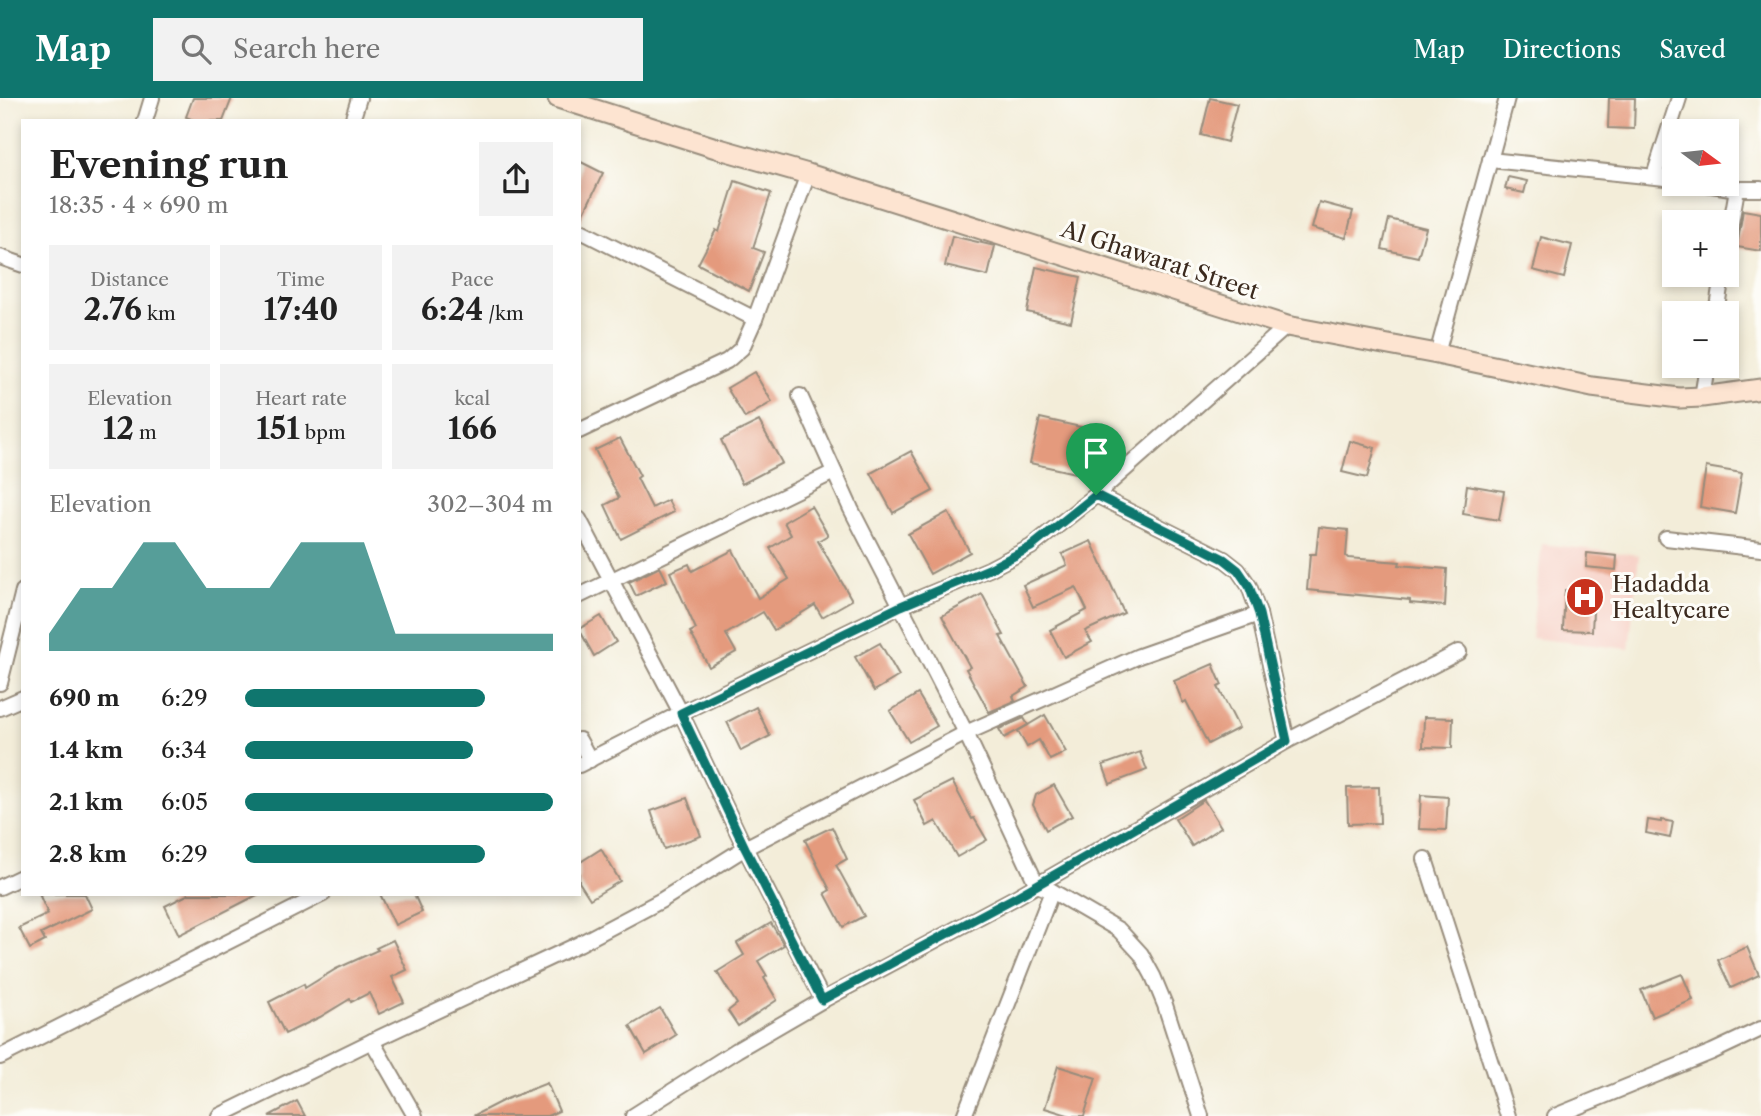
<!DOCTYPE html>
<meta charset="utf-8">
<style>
:root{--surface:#fff;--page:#f2f2f2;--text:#222;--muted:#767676;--accent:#0f766e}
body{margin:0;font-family:"Libre Caslon Text",serif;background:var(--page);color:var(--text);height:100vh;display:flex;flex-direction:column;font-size:26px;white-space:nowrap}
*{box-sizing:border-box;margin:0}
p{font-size:23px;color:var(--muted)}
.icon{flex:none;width:38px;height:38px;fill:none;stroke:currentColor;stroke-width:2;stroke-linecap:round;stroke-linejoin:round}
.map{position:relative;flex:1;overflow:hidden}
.side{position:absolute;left:21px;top:21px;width:560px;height:777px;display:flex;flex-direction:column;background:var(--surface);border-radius:0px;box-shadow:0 4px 10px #0003}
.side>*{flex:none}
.needle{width:46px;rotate:105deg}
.tools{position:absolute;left:1662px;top:21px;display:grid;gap:14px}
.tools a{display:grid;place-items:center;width:77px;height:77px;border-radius:0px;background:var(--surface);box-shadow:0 4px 10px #0003;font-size:35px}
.pin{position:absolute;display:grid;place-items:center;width:60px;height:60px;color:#fff;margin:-72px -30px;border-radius:50% 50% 50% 0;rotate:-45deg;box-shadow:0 0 7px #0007}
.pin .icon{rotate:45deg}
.round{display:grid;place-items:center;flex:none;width:74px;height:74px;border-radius:0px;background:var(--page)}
.summary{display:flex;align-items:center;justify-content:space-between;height:119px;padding:0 28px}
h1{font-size:38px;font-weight:800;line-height:52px}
.stats{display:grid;grid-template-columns:repeat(3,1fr);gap:10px;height:119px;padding:7px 28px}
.stats div{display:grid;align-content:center;border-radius:0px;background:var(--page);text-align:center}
.stats b{font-size:30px;font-weight:800}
.stats small{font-size:19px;font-weight:400}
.stats p{font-size:19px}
.chart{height:196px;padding:14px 28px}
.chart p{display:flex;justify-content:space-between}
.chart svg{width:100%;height:126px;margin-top:7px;fill:var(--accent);opacity:.7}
ul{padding:0 28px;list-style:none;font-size:23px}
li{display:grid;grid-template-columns:112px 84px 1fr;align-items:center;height:52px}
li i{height:18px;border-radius:9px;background:var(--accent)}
header{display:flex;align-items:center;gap:42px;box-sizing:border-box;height:98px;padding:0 35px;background:var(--accent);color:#fff}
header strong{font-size:33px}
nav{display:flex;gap:38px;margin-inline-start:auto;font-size:24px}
.search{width:490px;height:63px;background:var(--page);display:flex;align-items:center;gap:18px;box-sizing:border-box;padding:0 24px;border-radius:0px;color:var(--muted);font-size:26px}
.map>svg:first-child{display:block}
</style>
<header>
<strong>Map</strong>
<div class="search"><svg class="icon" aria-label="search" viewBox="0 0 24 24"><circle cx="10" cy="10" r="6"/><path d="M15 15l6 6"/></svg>Search here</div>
<nav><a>Map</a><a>Directions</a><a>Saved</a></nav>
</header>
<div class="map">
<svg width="1761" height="1018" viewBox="0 0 1761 1018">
<rect width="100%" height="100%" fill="#fdfcf7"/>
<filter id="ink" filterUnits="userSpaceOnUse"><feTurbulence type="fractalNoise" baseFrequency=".0143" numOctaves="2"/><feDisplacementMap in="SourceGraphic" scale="14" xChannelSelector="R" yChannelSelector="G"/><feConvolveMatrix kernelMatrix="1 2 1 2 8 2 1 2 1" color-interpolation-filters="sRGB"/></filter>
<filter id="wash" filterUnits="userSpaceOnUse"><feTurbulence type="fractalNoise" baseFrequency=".00686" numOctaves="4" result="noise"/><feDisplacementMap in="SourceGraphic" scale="28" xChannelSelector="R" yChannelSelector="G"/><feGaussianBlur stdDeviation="1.57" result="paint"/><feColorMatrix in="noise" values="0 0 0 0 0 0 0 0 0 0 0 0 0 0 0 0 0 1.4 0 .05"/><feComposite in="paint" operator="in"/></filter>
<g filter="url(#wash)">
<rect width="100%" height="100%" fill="#f3edd9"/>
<path fill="#f7d1c7" d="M1542,446l97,11 -10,94 -98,-11z"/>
<g id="blocks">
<g fill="#e49a7d">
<path d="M193,0h39l-9,23h-27l-10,-4z"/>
<path d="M1210,0l27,6 -10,38 -26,-7z"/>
<path d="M1609,0h26l-1,31 -26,-1z"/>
<path d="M579,63l24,12 -23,48 -1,-1z"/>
<path d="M1508,79l19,4 -3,12 -19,-4z"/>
<path d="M735,83l36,12 -18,55 11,4 -15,39 -51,-27 18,-34 3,2z"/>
<path d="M1319,104l34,9 -7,27 -34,-10z"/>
<path d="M1743,112l18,3v38l-24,-4z"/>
<path d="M1389,121l37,9 -8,29 -36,-8z"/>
<path d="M952,138l43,10 -7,30 -43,-10z"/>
<path d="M1541,139l31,8 -8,33 -31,-8z"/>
<path d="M1036,169l45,10 -10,45 -44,-10z"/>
<path d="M754,274l18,30 -27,16 -18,-30z"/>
<path d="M1040,320l45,10 -10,45 -45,-10z"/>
<path d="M759,323l23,42 -40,21 -21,-44z"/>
<path d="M620,340l20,38 -3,2 15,30 16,-8 6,12 -53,27 -16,-34 14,-7 -24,-48z"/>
<path d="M1350,343l25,7 -8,30 -25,-6z"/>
<path d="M911,353l22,40 -40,22 -22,-40z"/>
<path d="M1706,369l36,6 -7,40 -35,-6z"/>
<path d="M1467,387l37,6 -5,29 -36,-6z"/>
<path d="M811,408l17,29 -10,6 34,59 -30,17 -7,-12 -41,25 -11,-18 -37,22 10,18 -27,15 -19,-35 6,-3 -26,-57 19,-8 3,7 41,-21 25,48 31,-19 -19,-31 21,-13 -7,-13z"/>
<path d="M948,414l22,40 -40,22 -22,-40z"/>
<path d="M1319,429l29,3 -2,26 2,2 52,4 -1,3 48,4 -2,37 -35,-3v-3l-103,-10 3,-36h6z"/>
<path d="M1091,443l33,72 -39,18 7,11 -28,15 -14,-27 37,-20 -11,-23 -43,20 -10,-22 44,-20 -5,-11z"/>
<path d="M1587,455l30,3 -1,14 -30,-3z"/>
<path d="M660,469l7,14 -31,15 -7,-14z"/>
<path d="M1565,492l29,2 -2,39 -29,-1z"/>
<path d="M982,496l22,41 -4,1 28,51 -15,9 2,5 -26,11 -23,-43 4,-2 -28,-51z"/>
<path d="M601,518l15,26 -22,14 -15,-27z"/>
<path d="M880,545l19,33 -25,15 -19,-34z"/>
<path d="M1213,566l9,21 -4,2 21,41 -31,16 -22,-43 -3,2 -9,-22z"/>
<path d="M918,596l19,32 -28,16 -19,-31z"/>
<path d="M756,609l14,29 -29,15 -14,-29z"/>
<path d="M1045,617l21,37 -16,8 -11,-20 -12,7 -9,-16z"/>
<path d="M1424,619l29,1 -1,30 -29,-1z"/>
<path d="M1024,620l4,7 -24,13 -5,-9z"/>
<path d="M1140,654l7,18 -37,14 -7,-19z"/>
<path d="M952,683l20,38 2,-1 13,22 -30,17 -21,-36 -9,5 -13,-26z"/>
<path d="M1054,687l18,31 -26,14 -13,-25 3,-10z"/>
<path d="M1379,689l1,36 -32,1 -1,-36z"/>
<path d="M1421,697l27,2 -2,33 -27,-1z"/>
<path d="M687,700l14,38 -37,13 -13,-38z"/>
<path d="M1204,702l17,27 -29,19 -17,-27z"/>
<path d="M1648,722l13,2v-2l12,2 -3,16 -24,-5z"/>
<path d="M832,729l15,32 -11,6 28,51 -21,11 -18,-34 5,-3 -25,-50z"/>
<path d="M601,751l19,32 -30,18 -11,-17v-19z"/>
<path d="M39,796h46l7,15 -51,25 4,7 -15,8 -11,-21 29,-14z"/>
<path d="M189,796h70l-80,41 -14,-29z"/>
<path d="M380,796h34l8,18 -27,13z"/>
<path d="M771,825l13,22 -26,16 9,15 -3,2 13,22 -39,26 -10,-15 9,-7 -20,-32 27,-17 -7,-12z"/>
<path d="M393,842l14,30 -15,7 12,25 -25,12 -10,-21 -18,9 -1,-3 -30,18 -35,17 -16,-32 35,-18 1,4 31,-19 42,-19 -2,-2z"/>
<path d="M1747,849l12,28 -28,13 -13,-28z"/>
<path d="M1682,876l11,26 -41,17 -11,-27z"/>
<path d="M660,910l16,27 -30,19 -16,-28z"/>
<path d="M1058,968l38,12 -12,38h-13l-26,-8z"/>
<path d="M547,985l12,28 -12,5h-74l31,-16z"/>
<path d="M297,1003l8,15h-36z"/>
</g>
</g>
</g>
<g filter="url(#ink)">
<use href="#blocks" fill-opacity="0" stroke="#978c7c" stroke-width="2"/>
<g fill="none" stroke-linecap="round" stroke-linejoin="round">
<defs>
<g id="street">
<path d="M145,23l7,-23"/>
<path d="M352,23l7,-23"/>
<path d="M1490,62l185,19"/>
<path d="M1654,78l25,-78"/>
<path d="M1706,86l31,5h24"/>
<path d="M579,132l176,89"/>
<path d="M1727,148l10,-57"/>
<path d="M0,159l23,8"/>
<path d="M1716,215l6,-38"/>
<path d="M1437,256l70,-256"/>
<path d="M800,298l51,113 115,224 71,152 15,6 67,39 22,24 12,22 12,29 36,111"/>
<path d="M1702,299l5,-31"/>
<path d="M579,333l148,-70 15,-13 13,-29 53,-145"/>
<path d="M1096,397l128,64 14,11 11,16 10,28 28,127"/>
<path d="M579,421l102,194 64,135 78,152"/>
<path d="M1666,440l95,11"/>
<path d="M579,498l255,-124"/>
<path d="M0,585l23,-92"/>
<path d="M0,610l23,-10"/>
<path d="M579,642l11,20"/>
<path d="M579,667l102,-52 220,-107 88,-37 42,-22 65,-52 191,-169"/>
<path d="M1425,761l83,257"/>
<path d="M0,789l23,-11"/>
<path d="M372,943l43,75"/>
<path d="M0,959l323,-163"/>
<path d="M219,1018l153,-75 207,-97 83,-44 83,-52 221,-115 173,-77 120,-42"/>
<path d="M633,1018l104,-66 86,-50 193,-103 271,-156 172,-89"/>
<path d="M964,1018l88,-225"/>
<path d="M1555,1018l157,-64 49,-23"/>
</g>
<path id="secondary" d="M558,0l158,50 92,26 479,152 150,28 155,33 87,11 23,-1 59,-8"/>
</defs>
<use href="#street" stroke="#978c7c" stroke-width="18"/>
<use href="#secondary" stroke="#978c7c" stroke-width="23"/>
<use href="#street" stroke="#fff" stroke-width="14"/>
<use href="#secondary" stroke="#fde4d1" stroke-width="19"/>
</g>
</g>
<g fill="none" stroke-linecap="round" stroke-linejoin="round" filter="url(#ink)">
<defs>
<path id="route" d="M1096,397l128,64 14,11 11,16 10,28 28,127 -271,156 -194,103 -77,-152 -64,-135 220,-107 88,-37 42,-22z"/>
</defs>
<use href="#route" stroke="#fff" stroke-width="14"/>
<use href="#route" stroke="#0f766e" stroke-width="9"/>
</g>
<defs>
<symbol id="hospital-disc" viewBox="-11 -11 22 22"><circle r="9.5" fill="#c8321e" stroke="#fdfcf7"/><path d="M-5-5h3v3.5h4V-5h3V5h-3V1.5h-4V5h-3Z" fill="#fff"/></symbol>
</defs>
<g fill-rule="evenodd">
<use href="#hospital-disc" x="1563" y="477" width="44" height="44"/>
</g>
<g text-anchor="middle" stroke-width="6" stroke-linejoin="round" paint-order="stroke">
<g font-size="23" fill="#3b2a1e" stroke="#fdfcf7">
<text transform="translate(1160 162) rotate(18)" y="8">Al Ghawarat Street</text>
</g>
<g font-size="23" fill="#3b2a1e" stroke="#fdfcf7" text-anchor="start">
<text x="1612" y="494">Hadadda<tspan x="1612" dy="26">Healtycare</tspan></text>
</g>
</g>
</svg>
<div class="tools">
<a><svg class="needle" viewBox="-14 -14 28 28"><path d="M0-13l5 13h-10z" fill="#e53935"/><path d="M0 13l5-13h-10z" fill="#767676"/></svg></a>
<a>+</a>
<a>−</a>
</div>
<div class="pin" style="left:1096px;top:397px;background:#1e9e55"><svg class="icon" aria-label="arrive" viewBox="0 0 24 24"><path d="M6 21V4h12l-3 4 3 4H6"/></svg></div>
<section class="side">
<div class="summary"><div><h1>Evening run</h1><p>18:35 · 4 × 690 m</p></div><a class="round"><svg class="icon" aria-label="share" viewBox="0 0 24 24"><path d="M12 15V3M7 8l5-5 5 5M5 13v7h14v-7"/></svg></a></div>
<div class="stats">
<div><p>Distance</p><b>2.76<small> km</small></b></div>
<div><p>Time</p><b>17:40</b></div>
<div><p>Pace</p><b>6:24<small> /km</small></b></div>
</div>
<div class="stats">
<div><p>Elevation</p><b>12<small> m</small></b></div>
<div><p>Heart rate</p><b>151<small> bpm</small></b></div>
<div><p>kcal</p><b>166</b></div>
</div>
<div class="chart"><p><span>Elevation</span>302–304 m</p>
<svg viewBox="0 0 160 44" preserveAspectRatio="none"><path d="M0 44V38L10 22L20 22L30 6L40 6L50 22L60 22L70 22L80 6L90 6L100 6L110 38L120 38L130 38L140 38L150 38L160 38V44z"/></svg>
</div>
<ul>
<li><b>690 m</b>6:29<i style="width:78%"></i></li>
<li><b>1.4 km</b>6:34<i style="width:74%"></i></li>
<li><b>2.1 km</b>6:05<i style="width:100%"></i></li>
<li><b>2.8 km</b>6:29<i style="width:78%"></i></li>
</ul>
</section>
</div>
